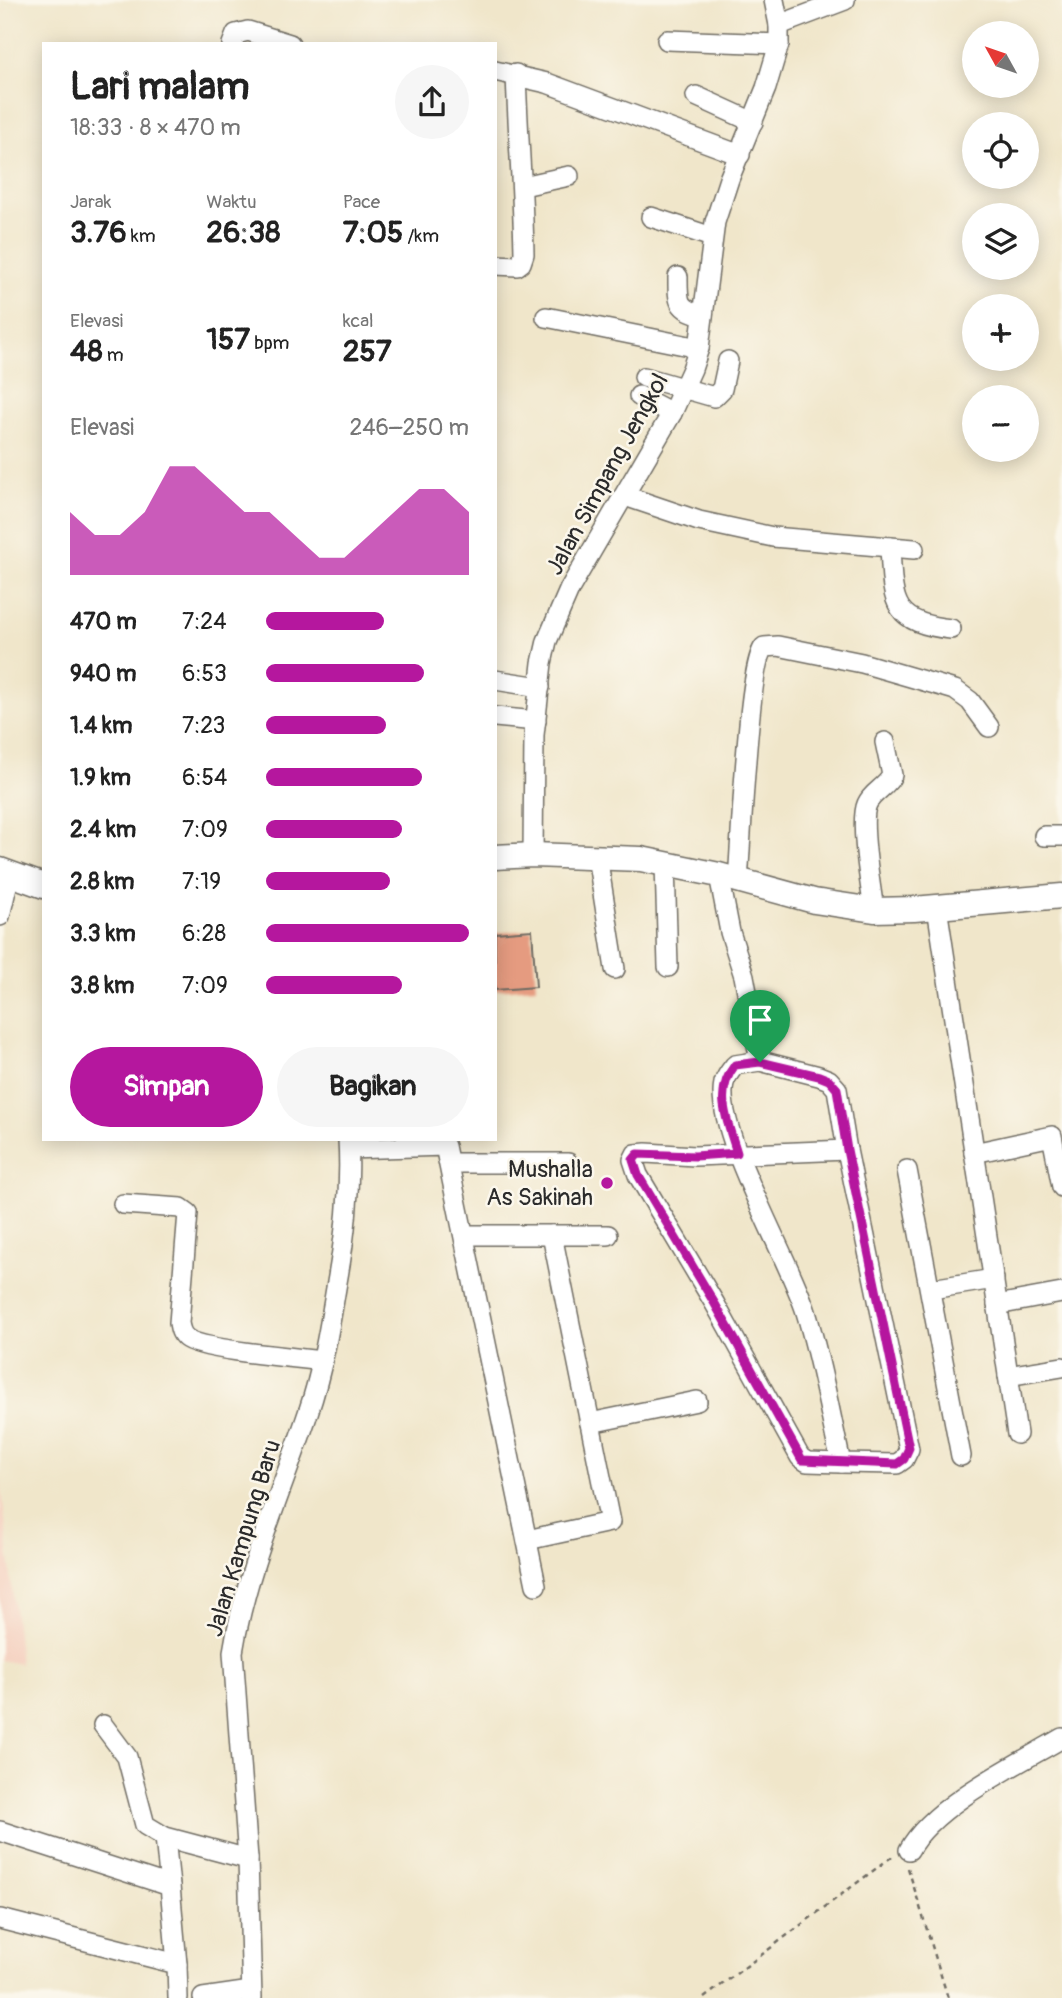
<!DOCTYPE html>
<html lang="id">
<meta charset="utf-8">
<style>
:root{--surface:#fff;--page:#f6f6f6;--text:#222;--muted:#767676;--accent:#b5179e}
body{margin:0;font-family:Pangolin,sans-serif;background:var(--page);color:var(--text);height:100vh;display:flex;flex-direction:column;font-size:26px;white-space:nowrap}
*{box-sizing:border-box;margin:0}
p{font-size:23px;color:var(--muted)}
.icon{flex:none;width:38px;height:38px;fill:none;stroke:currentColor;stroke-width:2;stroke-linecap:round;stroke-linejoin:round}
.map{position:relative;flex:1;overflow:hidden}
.sheet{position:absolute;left:42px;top:42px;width:455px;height:1099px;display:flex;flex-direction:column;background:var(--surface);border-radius:0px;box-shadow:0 4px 18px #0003}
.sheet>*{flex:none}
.needle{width:46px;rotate:310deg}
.buttons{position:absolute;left:962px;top:21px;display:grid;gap:14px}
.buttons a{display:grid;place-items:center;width:77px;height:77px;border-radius:50%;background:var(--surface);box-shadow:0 4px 18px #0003;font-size:35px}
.pin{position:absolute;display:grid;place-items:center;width:60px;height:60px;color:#fff;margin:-72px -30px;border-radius:50% 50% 50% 0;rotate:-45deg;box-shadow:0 0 7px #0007}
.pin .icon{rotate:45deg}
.round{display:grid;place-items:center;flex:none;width:74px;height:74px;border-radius:37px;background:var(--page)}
.overview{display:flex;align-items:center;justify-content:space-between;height:119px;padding:0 28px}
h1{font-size:38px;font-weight:700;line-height:52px}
.figures{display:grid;grid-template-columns:repeat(3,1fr);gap:10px;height:119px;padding:7px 28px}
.figures div{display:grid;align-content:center}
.figures b{font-size:30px;font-weight:700}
.figures small{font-size:19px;font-weight:400}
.figures p{font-size:19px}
.chart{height:196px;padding:14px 28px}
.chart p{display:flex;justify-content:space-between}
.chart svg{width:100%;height:126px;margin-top:7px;fill:var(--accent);opacity:.7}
.cta{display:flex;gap:14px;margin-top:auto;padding:14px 28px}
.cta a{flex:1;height:80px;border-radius:42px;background:var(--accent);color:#fff;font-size:28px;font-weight:700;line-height:80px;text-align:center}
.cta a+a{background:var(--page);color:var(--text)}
ul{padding:0 28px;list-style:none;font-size:23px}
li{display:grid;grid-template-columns:112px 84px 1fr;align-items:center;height:52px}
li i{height:18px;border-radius:9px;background:var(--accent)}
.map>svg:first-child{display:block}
</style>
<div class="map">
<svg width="1062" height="1998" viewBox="0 0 1062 1998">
<rect width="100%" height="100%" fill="#fbf7ec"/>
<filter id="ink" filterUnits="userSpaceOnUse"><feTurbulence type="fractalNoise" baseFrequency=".0143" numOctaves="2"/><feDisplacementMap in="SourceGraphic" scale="14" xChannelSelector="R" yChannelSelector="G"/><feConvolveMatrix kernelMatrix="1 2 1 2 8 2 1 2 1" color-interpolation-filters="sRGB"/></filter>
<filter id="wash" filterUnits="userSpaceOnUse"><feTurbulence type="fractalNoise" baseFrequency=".00686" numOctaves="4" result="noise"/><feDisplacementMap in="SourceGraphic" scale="28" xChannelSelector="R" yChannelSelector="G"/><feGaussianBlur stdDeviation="1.57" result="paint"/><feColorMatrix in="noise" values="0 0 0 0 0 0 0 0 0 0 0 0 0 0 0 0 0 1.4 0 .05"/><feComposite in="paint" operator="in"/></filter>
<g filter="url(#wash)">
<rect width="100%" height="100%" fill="#f0e6ca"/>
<path fill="#f5d3c2" d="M0,1473l20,191 -20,-4z"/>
<g id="blocks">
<path fill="#e59b80" d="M532,930l4,57 -41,3v-57z"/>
</g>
</g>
<g filter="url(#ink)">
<use href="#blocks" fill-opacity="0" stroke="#706c63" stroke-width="2"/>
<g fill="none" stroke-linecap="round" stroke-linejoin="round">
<defs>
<g id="minor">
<path d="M779,25l66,-25"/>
<path d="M667,40l112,4"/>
<path d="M232,44l4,-10 12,-3 42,13"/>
<path d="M495,71l52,12 193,72"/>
<path d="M696,96l57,26"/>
<path d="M523,186l46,-10"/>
<path d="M651,217l61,20"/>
<path d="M495,265l22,1 4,-3 3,-9c-1,-60 -6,-119 -8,-180"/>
<path d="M678,277c0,25 -1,32 25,38"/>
<path d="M546,317l153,31"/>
<path d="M644,377l70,20 8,-8 6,-28"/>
<path d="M639,396l33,17"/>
<path d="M625,496l74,25 74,16 141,12"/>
<path d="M890,547c3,53 0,76 61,82"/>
<path d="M495,680l45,7"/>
<path d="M495,717l41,4"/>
<path d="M1044,836h18"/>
<path d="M533,855l1,-120 8,-72 5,-22 23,-53 102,-175 20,-44 7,-21 16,-126 14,-43 37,-91 13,-44v-19l-5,-25"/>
<path d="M597,856l18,113"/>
<path d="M665,863l3,104"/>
<path d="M719,875l11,57 14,44 16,85"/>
<path d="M738,881c3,-36 10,-217 26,-234l14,-1 84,17 93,27 15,11 19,26"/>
<path d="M937,907l80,527"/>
<path d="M874,910c-3,-22 -15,-88 -7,-106 5,-12 20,-17 25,-29l-7,-33"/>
<path d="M0,916l10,-43"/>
<path d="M760,1061l59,15 10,4 8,9 10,61 62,299 -5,10 -7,5 -56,-1c-11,-50 -20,-102 -35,-151 -16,-52 -93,-183 -82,-229 2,-7 7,-13 11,-18z"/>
<path d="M349,1149l96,-3 91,439"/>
<path d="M974,1153l78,-17 10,51"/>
<path d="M449,1163h119"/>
<path d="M907,1170l54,286"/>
<path d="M123,1204l58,4 7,5 -9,110c1,6 2,11 7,15 14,12 113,20 137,23"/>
<path d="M464,1235h144"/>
<path d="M931,1289l63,-10"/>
<path d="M997,1305l65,-12"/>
<path d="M1008,1376l54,-9"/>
<path d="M590,1423l107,-22"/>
<path d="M841,1463l-34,-1 -7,-5 -85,-153 -77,-129 -5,-15 3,-6 10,-1 49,3 152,-6"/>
<path d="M527,1540l83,-18 -58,-287"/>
<path d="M103,1725l24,32 18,68 20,12 83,22"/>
<path d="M0,1831l170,55 7,78"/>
<path d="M165,1837l5,49"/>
<path d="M909,1850c24,-45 109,-86 153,-112"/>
<path d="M0,1919l177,45 1,34"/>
<path d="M203,1998l48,-7"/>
<path d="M252,1998l-4,-139 -15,-207c13,-82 49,-161 75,-239 14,-41 21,-83 28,-125 9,-50 15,-98 12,-149"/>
</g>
<g id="major">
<path d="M495,857l38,-2 108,4 78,16 95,26 60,9 40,-1 148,-13"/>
<path d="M0,870l44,16"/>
</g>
</defs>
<use href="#minor" stroke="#706c63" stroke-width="22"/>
<use href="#major" stroke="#706c63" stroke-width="27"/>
<g stroke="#706c63" stroke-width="2.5" stroke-dasharray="5 5" stroke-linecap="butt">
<path d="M908,1868l40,130"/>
<path d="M704,1998l190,-143"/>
</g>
<use href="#minor" stroke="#fff" stroke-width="19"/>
<use href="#major" stroke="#fff" stroke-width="24"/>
</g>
</g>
<g fill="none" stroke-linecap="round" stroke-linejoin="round" filter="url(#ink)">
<defs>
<path id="route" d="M760,1062l59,14 10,4 8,9 10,61 62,298 -5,11 -7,5 -95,-4 -87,-156 -77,-129 -5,-15 5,-6 57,2 42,-3c-9,-31 -24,-60 -2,-88z"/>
</defs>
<use href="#route" stroke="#fff" stroke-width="14"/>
<use href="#route" stroke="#b5179e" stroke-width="9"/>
</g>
<circle fill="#b5179e" stroke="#fbf7ec" stroke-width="2.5" cx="607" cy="1183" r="7"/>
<g text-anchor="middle" stroke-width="5" stroke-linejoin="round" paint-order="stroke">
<g font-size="24" fill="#2b2b2b" stroke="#fbf7ec">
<text transform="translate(607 474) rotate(-61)" y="8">Jalan Simpang Jengkol</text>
<text transform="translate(243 1538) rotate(-73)" y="8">Jalan Kampung Baru</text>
</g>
<g font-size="24" fill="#2b2b2b" stroke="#fbf7ec" text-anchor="end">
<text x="593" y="1177">Mushalla<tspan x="593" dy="28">As Sakinah</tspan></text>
</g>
</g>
</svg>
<div class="buttons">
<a><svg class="needle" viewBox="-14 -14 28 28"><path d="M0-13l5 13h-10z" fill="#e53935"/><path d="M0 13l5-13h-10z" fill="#767676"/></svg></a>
<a><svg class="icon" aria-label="locate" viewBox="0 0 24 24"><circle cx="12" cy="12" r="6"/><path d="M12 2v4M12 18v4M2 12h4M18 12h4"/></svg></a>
<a><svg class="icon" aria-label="layers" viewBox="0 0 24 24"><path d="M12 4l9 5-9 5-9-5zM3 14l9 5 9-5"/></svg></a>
<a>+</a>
<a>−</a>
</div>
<div class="pin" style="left:760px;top:1062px;background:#1e9e55"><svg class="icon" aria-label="arrive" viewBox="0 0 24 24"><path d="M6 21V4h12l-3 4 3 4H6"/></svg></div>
<section class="sheet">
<div class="overview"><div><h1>Lari malam</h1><p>18:33 · 8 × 470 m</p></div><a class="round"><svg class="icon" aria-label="share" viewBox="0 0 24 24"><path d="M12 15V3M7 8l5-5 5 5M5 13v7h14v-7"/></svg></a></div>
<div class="figures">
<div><p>Jarak</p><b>3.76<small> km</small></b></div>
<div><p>Waktu</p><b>26:38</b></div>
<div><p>Pace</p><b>7:05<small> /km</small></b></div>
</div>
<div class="figures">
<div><p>Elevasi</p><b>48<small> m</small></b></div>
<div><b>157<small> bpm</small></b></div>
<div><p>kcal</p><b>257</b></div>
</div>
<div class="chart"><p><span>Elevasi</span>246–250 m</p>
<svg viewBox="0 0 160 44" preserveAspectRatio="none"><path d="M0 44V22L10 30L20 30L30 22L40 6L50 6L60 14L70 22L80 22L90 30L100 38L110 38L120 30L130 22L140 14L150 14L160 22V44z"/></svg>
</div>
<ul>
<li><b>470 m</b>7:24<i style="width:58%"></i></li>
<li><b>940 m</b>6:53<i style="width:78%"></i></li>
<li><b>1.4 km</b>7:23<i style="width:59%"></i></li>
<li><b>1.9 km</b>6:54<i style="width:77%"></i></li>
<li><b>2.4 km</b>7:09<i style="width:67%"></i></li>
<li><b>2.8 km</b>7:19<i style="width:61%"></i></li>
<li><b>3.3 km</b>6:28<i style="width:100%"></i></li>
<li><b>3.8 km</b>7:09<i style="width:67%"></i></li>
</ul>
<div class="cta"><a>Simpan</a><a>Bagikan</a></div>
</section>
</div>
